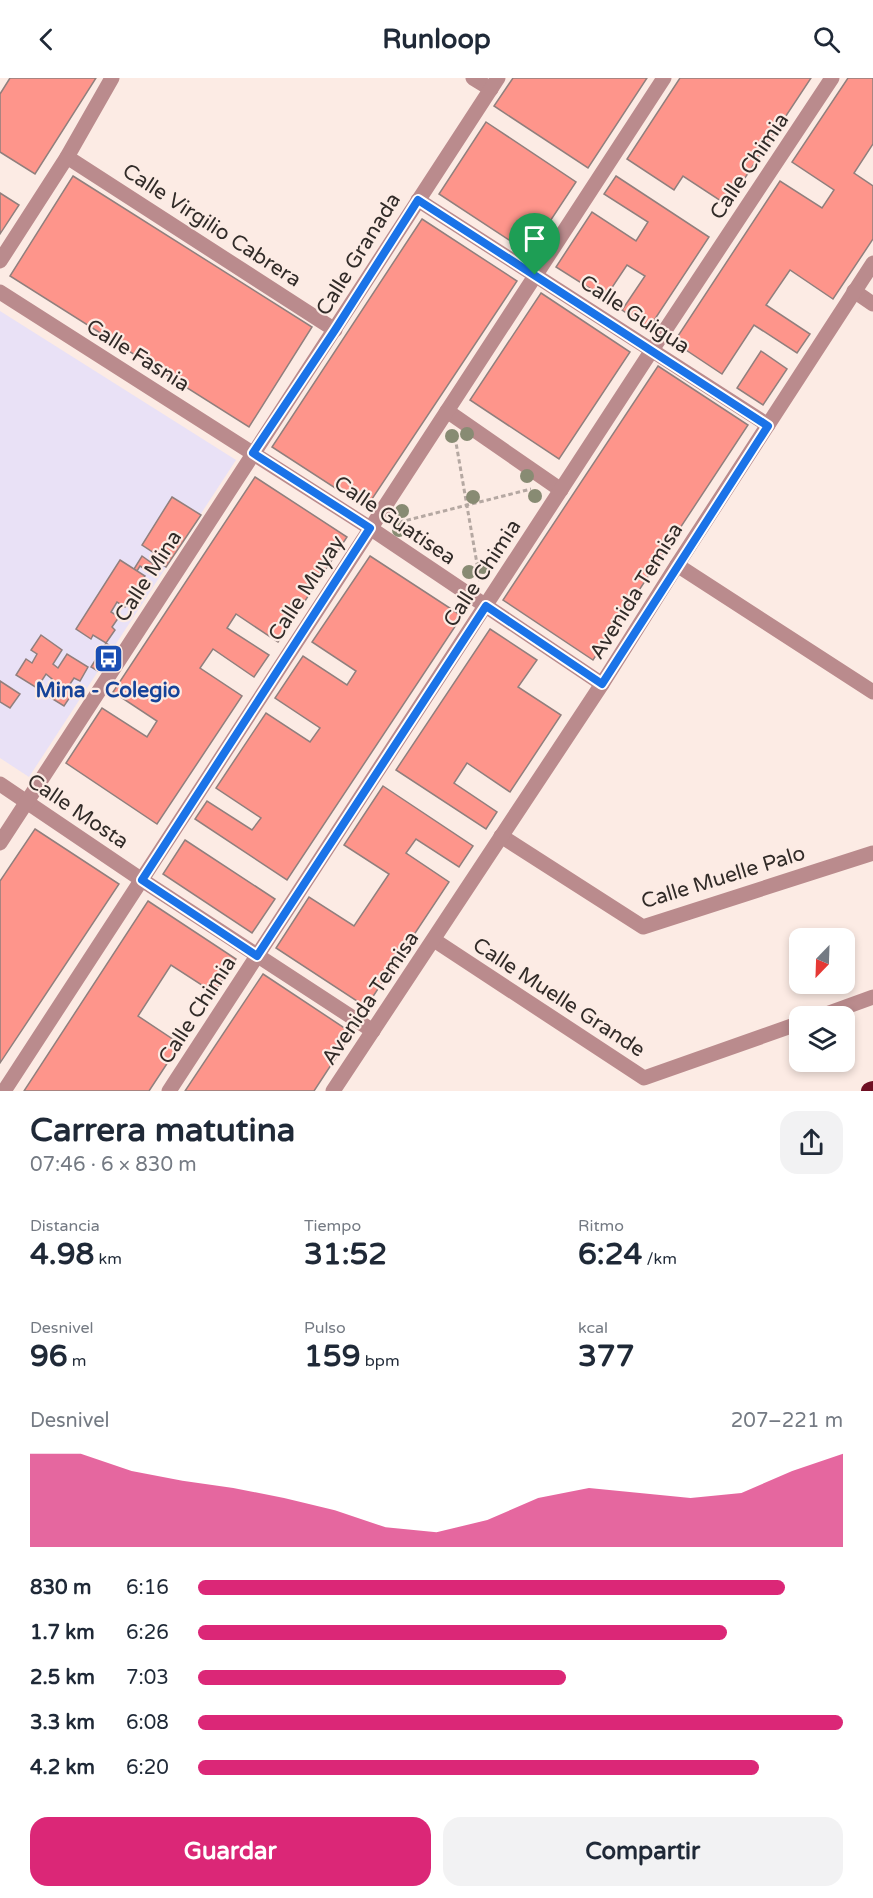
<!DOCTYPE html>
<html lang="es">
<meta charset="utf-8">
<style>
:root{--surface:#fff;--page:#f2f2f3;--text:#1f2937;--muted:#747a83;--accent:#db2777}
body{margin:0;font-family:"Varela Round",sans-serif;background:var(--page);color:var(--text);height:100vh;display:flex;flex-direction:column;font-size:22px;white-space:nowrap}
*{box-sizing:border-box;margin:0}
p{font-size:20px;color:var(--muted)}
.icon{flex:none;width:33px;height:33px;fill:none;stroke:currentColor;stroke-width:2;stroke-linecap:round;stroke-linejoin:round}
.map{position:relative;height:1013px;overflow:hidden}
.drawer{display:flex;flex-direction:column;background:var(--surface);flex:1}
.drawer>*{flex:none}
.needle{width:39px;rotate:203deg}
.fabs{position:absolute;left:789px;top:850px;display:grid;gap:12px}
.fabs a{display:grid;place-items:center;width:66px;height:66px;border-radius:12px;background:var(--surface);box-shadow:0 3px 9px #0003;font-size:30px}
.pin{position:absolute;display:grid;place-items:center;width:51px;height:51px;color:#fff;margin:-62px -26px;border-radius:50% 50% 50% 0;rotate:-45deg;box-shadow:0 0 6px #0007}
.pin .icon{rotate:45deg}
.round{display:grid;place-items:center;flex:none;width:63px;height:63px;border-radius:18px;background:var(--page)}
.headline{display:flex;align-items:center;justify-content:space-between;height:102px;padding:0 30px}
h1{font-size:33px;font-weight:700;line-height:45px}
.figures{display:grid;grid-template-columns:repeat(3,1fr);gap:9px;height:102px;padding:6px 30px}
.figures div{display:grid;align-content:center}
.figures b{font-size:30px;font-weight:700}
.figures small{font-size:16px;font-weight:400}
.figures p{font-size:16px}
.chart{height:168px;padding:12px 30px}
.chart p{display:flex;justify-content:space-between}
.chart svg{width:100%;height:108px;margin-top:6px;fill:var(--accent);opacity:.7}
.button{display:flex;gap:12px;margin-top:auto;padding:12px 30px}
.button a{flex:1;height:69px;border-radius:18px;background:var(--accent);color:#fff;font-size:24px;font-weight:700;line-height:69px;text-align:center}
.button a+a{background:var(--page);color:var(--text)}
ul{padding:0 30px;list-style:none;font-size:20px}
li{display:grid;grid-template-columns:96px 72px 1fr;align-items:center;height:45px}
li i{height:15px;border-radius:8px;background:var(--accent)}
header{display:flex;justify-content:space-between;align-items:center;height:78px;padding:0 30px;background:var(--surface);font-size:27px;font-weight:700}
.map>svg:first-child{display:block}
</style>
<header><svg class="icon" aria-label="back" viewBox="0 0 24 24"><path d="M15 5l-7 7 7 7"/></svg>Runloop<svg class="icon" aria-label="search" viewBox="0 0 24 24"><circle cx="10" cy="10" r="6"/><path d="M15 15l6 6"/></svg></header>
<div class="map">
<svg width="873" height="1013" viewBox="0 0 873 1013">
<rect width="100%" height="100%" fill="#fcebe4"/>
<path fill="#e9e1f6" d="M0,233l236,149 -207,317 -29,-19z"/>
<g fill="#fe958b" stroke="#907f7d" stroke-width="1.5">
<path d="M10,0h86l-61,96 -35,-22v-58z"/>
<path d="M513,0h134l-59,90 -94,-62z"/>
<path d="M680,0h131l-84,127 -44,-29 -9,14 -47,-31z"/>
<path d="M848,0h25v66l-19,29 19,13v53l-40,60 -43,-29 -24,35 44,29 -13,19 -43,-28 -32,49 -48,-32 106,-161 42,27 12,-18 -42,-28z"/>
<path d="M486,44l90,60 -47,71 -90,-59z"/>
<path d="M73,98l239,151 -63,100 -239,-151z"/>
<path d="M616,98l93,61 -60,91 -27,-18 23,-34 -18,-11 -22,33 -49,-31 36,-55 44,29 12,-19 -44,-28z"/>
<path d="M0,115l19,12 -19,29z"/>
<path d="M422,141l95,62 -151,227 -94,-61z"/>
<path d="M541,215l89,59 -71,107 -89,-59z"/>
<path d="M761,273l26,18 -24,36 -26,-17z"/>
<path d="M658,288l90,59 -155,235 -90,-60z"/>
<path d="M255,399l92,60 -69,105 -42,-28 -9,14 42,27 -15,22 -41,-28 -13,19 42,28 -85,128 -91,-61 36,-55 45,29 10,-16 -44,-29z"/>
<path d="M172,419l29,18 -35,52 -12,-7 3,-5 -15,-10z"/>
<path d="M142,478l11,8 -5,7 -8,-5 -3,5 -3,-2z"/>
<path d="M370,478l92,60 -175,264 -92,-61 12,-18 45,29 9,-12 -45,-30 50,-75 44,29 10,-14 -45,-30 28,-42 44,29 9,-14 -44,-29z"/>
<path d="M120,482l25,16 -20,31 -8,-5 -6,10 8,5 -7,10 3,3 -9,13 -13,-8 -2,4 -15,-10z"/>
<path d="M490,551l47,31 -19,27 43,28 -51,77 -43,-29 -13,20 43,29 -11,17 -90,-59z"/>
<path d="M41,557l21,15 -9,14 5,4 9,-14 21,13 -8,14 -6,-3 -6,9 6,4 -10,15 -21,-13 9,-14 -6,-5 -9,14 -21,-13 10,-16 6,4 5,-9 -6,-4z"/>
<path d="M106,565l7,5 -15,23 -7,-4z"/>
<path d="M0,603l20,13 -10,14 -10,-6z"/>
<path d="M383,708l90,60 -14,21 -43,-28 -10,14 43,29 -83,125 -90,-59 33,-51 45,29 35,-52 -45,-29z"/>
<path d="M35,751l84,55 -119,179v-182z"/>
<path d="M185,762l90,59 -23,34 -89,-59z"/>
<path d="M148,823l88,58 -22,34 -43,-28 -33,51 42,28 -31,47h-125z"/>
<path d="M263,896l89,59 -38,58h-129z"/>
</g>
<g fill="none" stroke-linecap="round" stroke-linejoin="round">
<g stroke="#b5a8a2" stroke-width="3" stroke-dasharray="4.5 3" stroke-linecap="butt">
<path d="M455,359l25,144"/>
<path d="M392,446l139,-35"/>
</g>
<g stroke="#ba8b8d" stroke-width="15">
<path d="M473,0l18,11"/>
<path d="M67,79l268,173"/>
<path d="M418,122l350,225"/>
<path d="M0,183l67,-104 45,-79"/>
<path d="M854,213l19,13"/>
<path d="M0,214l370,236 232,156"/>
<path d="M447,333l114,79"/>
<path d="M677,487l196,127"/>
<path d="M501,758l142,91 230,-74"/>
<path d="M434,862l210,138 156,-55"/>
<path d="M818,939l55,-20"/>
<path d="M4,1013l660,-1013"/>
<path d="M169,1013l483,-741 180,-272"/>
</g>
<g stroke="#ba8b8d" stroke-width="15">
<path d="M0,706l142,96 231,151"/>
<path d="M0,765l498,-765"/>
<path d="M333,1013l269,-407 75,-119 196,-302"/>
</g>
<path stroke="#6f0f23" stroke-width="18" d="M870,1013l3,-1"/>
</g>
<g fill="#888b73">
<circle cx="467" cy="356" r="7"/>
<circle cx="452" cy="358" r="7"/>
<circle cx="527" cy="398" r="7"/>
<circle cx="535" cy="418" r="7"/>
<circle cx="473" cy="419" r="7"/>
<circle cx="402" cy="433" r="7"/>
<circle cx="399" cy="452" r="7"/>
<circle cx="483" cy="489" r="7"/>
<circle cx="469" cy="494" r="7"/>
</g>
<g fill="none" stroke-linecap="round" stroke-linejoin="round">
<defs>
<path id="route" d="M418,122l350,226 -166,258 -116,-78 -229,350 -115,-76 228,-352 -117,-75 82,-123z"/>
</defs>
<use href="#route" stroke="#fff" stroke-width="12"/>
<use href="#route" stroke="#1a73e8" stroke-width="8"/>
</g>
<defs>
<symbol id="bus-square" viewBox="-11 -11 22 22"><rect x="-9" y="-9" width="18" height="18" rx="4" fill="#1a4fb4" stroke="#fcebe4"/><path d="M-5-6H5V4H4V6H2V4H-2V6H-4V4H-5ZM-3.5-4V0h7V-4ZM-3.5 1.2v1.5H-2V1.2ZM2 1.2v1.5H3.5V1.2Z" fill="#fff"/></symbol>
</defs>
<g fill-rule="evenodd">
<use href="#bus-square" x="92" y="564" width="33" height="33"/>
</g>
<g text-anchor="middle" stroke-width="4.5" stroke-linejoin="round" paint-order="stroke">
<g font-size="21" fill="#312b28" stroke="#fcebe4">
<text transform="translate(749 88) rotate(-56)" y="7">Calle Chimia</text>
<text transform="translate(212 147) rotate(33)" y="7">Calle Virgilio Cabrera</text>
<text transform="translate(358 176) rotate(-58)" y="7">Calle Granada</text>
<text transform="translate(635 236) rotate(33)" y="7">Calle Guigua</text>
<text transform="translate(138 277) rotate(32)" y="7">Calle Fasnia</text>
<text transform="translate(395 442) rotate(34)" y="7">Calle Guatisea</text>
<text transform="translate(482 495) rotate(-57)" y="7">Calle Chimia</text>
<text transform="translate(148 498) rotate(-57)" y="7">Calle Mina</text>
<text transform="translate(306 510) rotate(-57)" y="7">Calle Muyay</text>
<text transform="translate(636 513) rotate(-58)" y="7">Avenida Temisa</text>
<text transform="translate(78 733) rotate(34)" y="7">Calle Mosta</text>
<text transform="translate(723 799) rotate(-17)" y="7">Calle Muelle Palo</text>
<text transform="translate(559 919) rotate(33)" y="7">Calle Muelle Grande</text>
<text transform="translate(370 920) rotate(-56)" y="7">Avenida Temisa</text>
<text transform="translate(197 932) rotate(-57)" y="7">Calle Chimia</text>
</g>
<g font-size="21" font-weight="bold" fill="#164399" stroke="#fcebe4">
<text x="108" y="619">Mina - Colegio</text>
</g>
</g>
</svg>
<div class="fabs">
<a><svg class="needle" viewBox="-14 -14 28 28"><path d="M0-13l5 13h-10z" fill="#e53935"/><path d="M0 13l5-13h-10z" fill="#747a83"/></svg></a>
<a><svg class="icon" aria-label="layers" viewBox="0 0 24 24"><path d="M12 4l9 5-9 5-9-5zM3 14l9 5 9-5"/></svg></a>
</div>
<div class="pin" style="left:535px;top:197px;background:#1e9e55"><svg class="icon" aria-label="arrive" viewBox="0 0 24 24"><path d="M6 21V4h12l-3 4 3 4H6"/></svg></div>
</div>
<section class="drawer">
<div class="headline"><div><h1>Carrera matutina</h1><p>07:46 · 6 × 830 m</p></div><a class="round"><svg class="icon" aria-label="share" viewBox="0 0 24 24"><path d="M12 15V3M7 8l5-5 5 5M5 13v7h14v-7"/></svg></a></div>
<div class="figures">
<div><p>Distancia</p><b>4.98<small> km</small></b></div>
<div><p>Tiempo</p><b>31:52</b></div>
<div><p>Ritmo</p><b>6:24<small> /km</small></b></div>
</div>
<div class="figures">
<div><p>Desnivel</p><b>96<small> m</small></b></div>
<div><p>Pulso</p><b>159<small> bpm</small></b></div>
<div><p>kcal</p><b>377</b></div>
</div>
<div class="chart"><p><span>Desnivel</span>207–221 m</p>
<svg viewBox="0 0 160 44" preserveAspectRatio="none"><path d="M0 44V6L10 6L20 13L30 17L40 20L50 24L60 29L70 36L80 38L90 33L100 24L110 20L120 22L130 24L140 22L150 13L160 6V44z"/></svg>
</div>
<ul>
<li><b>830 m</b>6:16<i style="width:91%"></i></li>
<li><b>1.7 km</b>6:26<i style="width:82%"></i></li>
<li><b>2.5 km</b>7:03<i style="width:57%"></i></li>
<li><b>3.3 km</b>6:08<i style="width:100%"></i></li>
<li><b>4.2 km</b>6:20<i style="width:87%"></i></li>
</ul>
<div class="button"><a>Guardar</a><a>Compartir</a></div>
</section>
